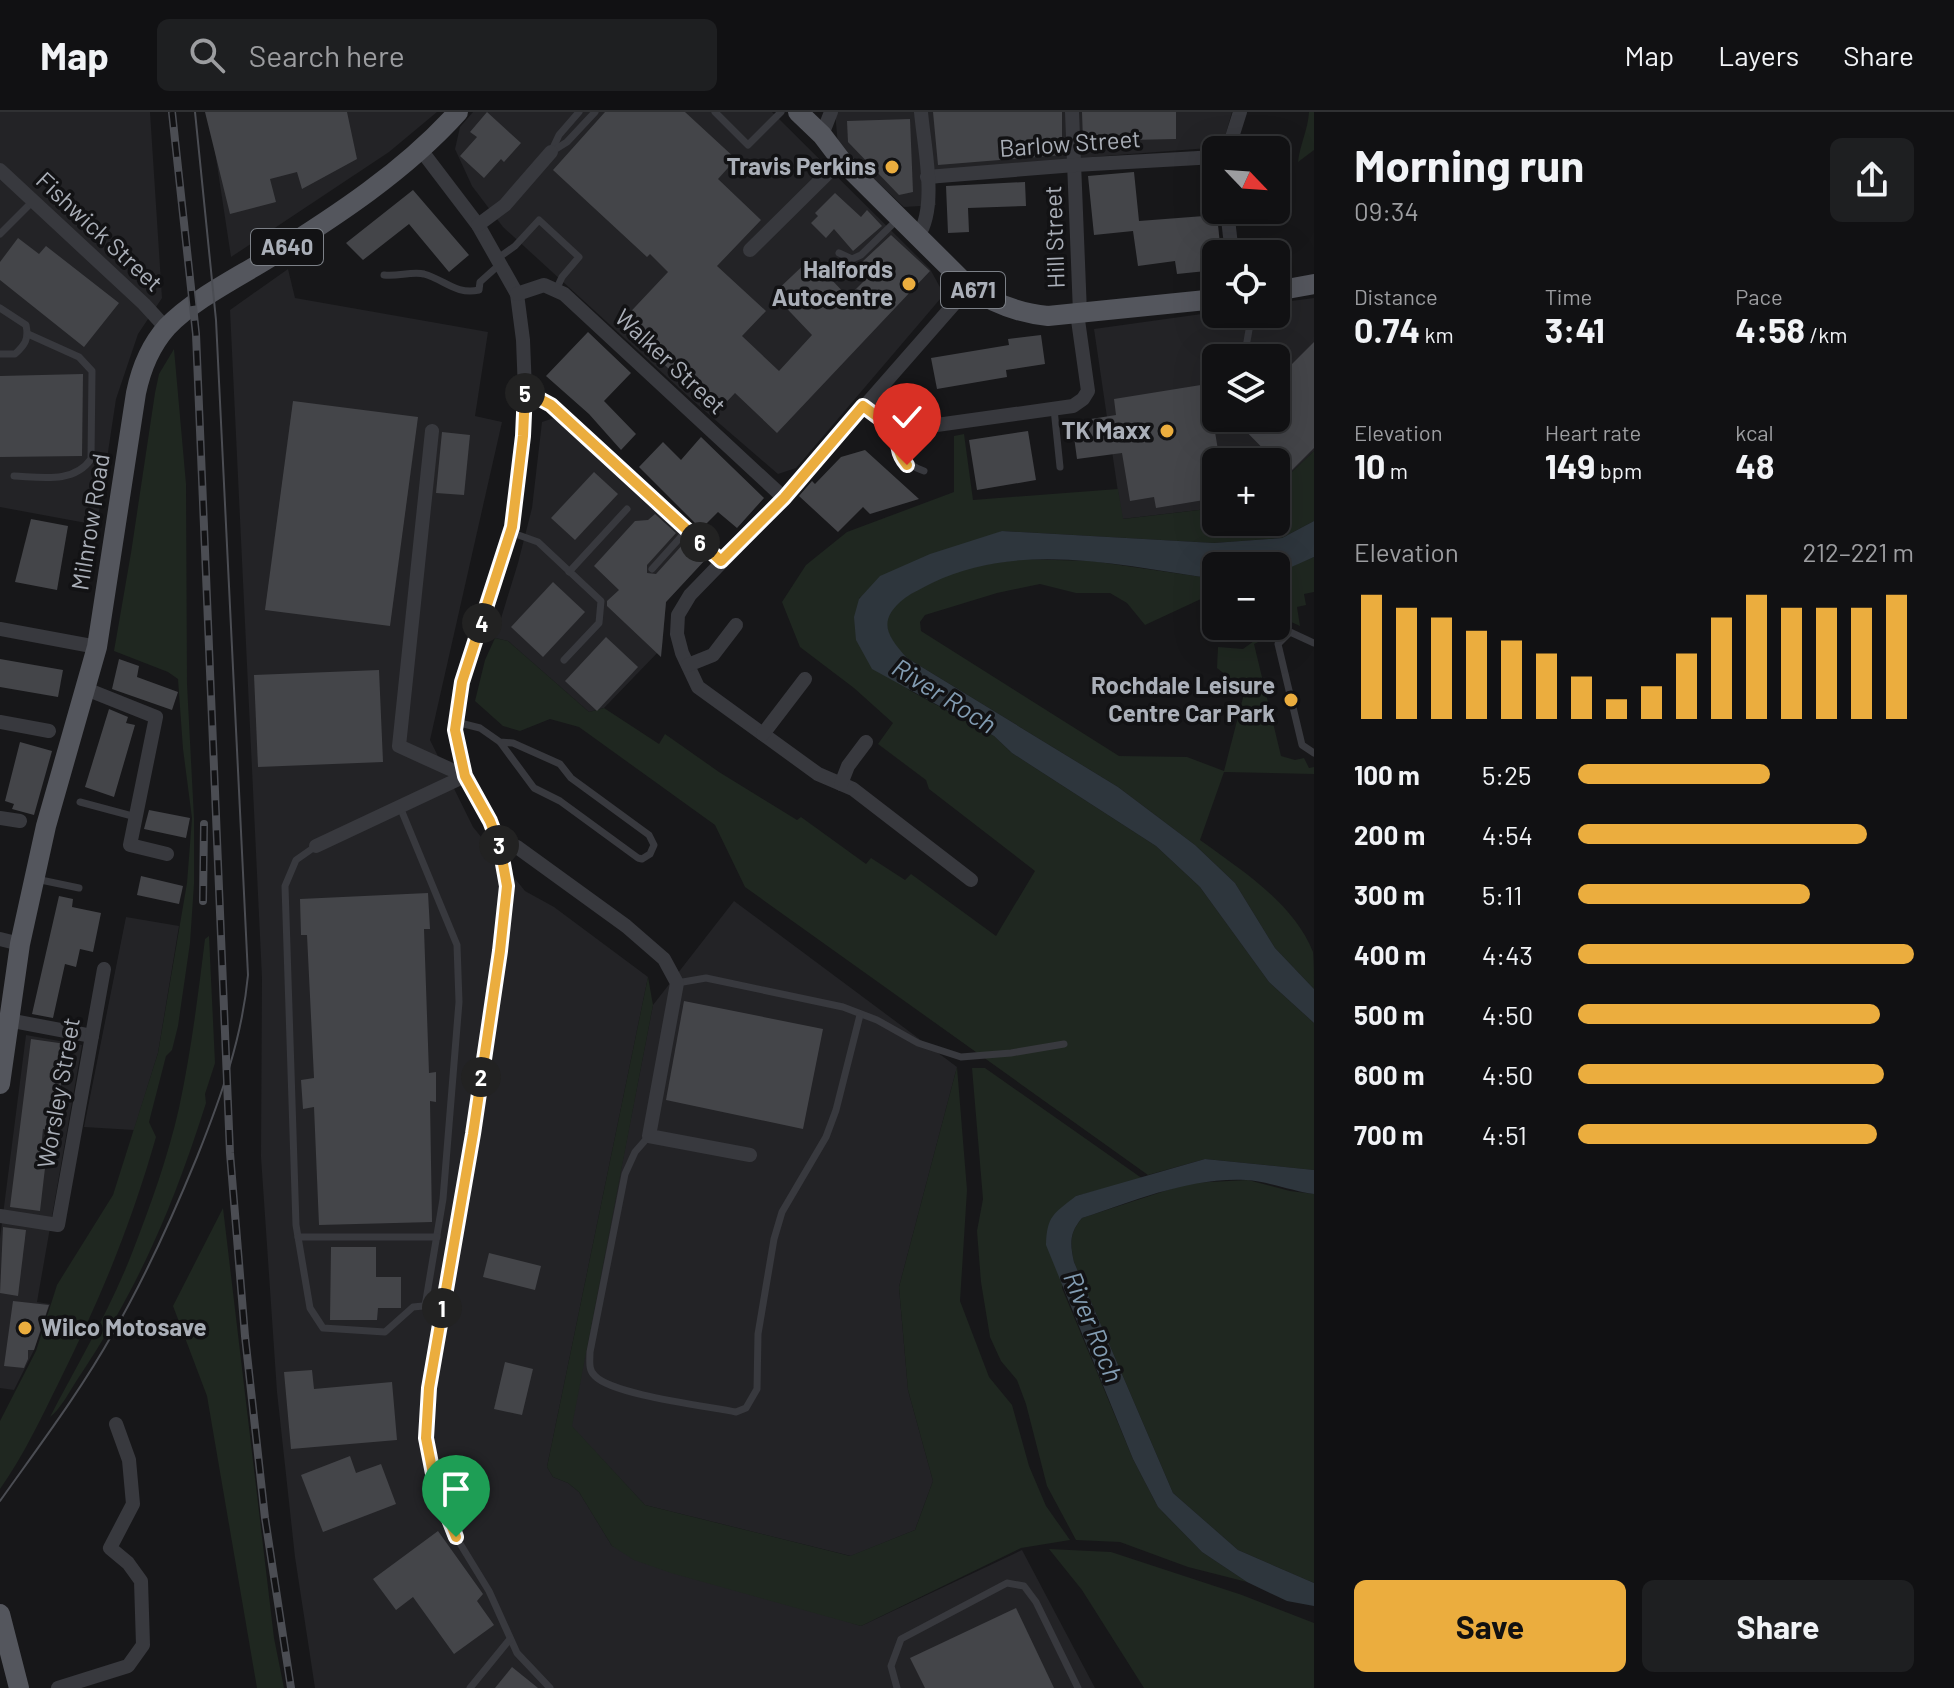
<!DOCTYPE html>
<meta charset="utf-8">
<style>
:root{--surface:#111113;--page:#1e1f21;--text:#f1f3f6;--muted:#9c9da0;--line:#303133;--accent:#ebad3e}
body{margin:0;font-family:Barlow,sans-serif;background:var(--page);color:var(--text);height:100vh;display:flex;flex-direction:column;font-size:30px;white-space:nowrap}
*{box-sizing:border-box;margin:0}
p{font-size:26px;color:var(--muted)}
.icon{flex:none;width:44px;height:44px;fill:none;stroke:currentColor;stroke-width:2;stroke-linecap:round;stroke-linejoin:round}
.map{position:relative;flex:1;overflow:hidden}
.drawer{display:flex;flex-direction:column;background:var(--surface);width:640px}
.drawer>*{flex:none}
.needle{width:52px;rotate:115deg}
.controls{position:absolute;left:1202px;top:24px;display:grid;gap:16px}
.controls a{display:grid;place-items:center;width:88px;height:88px;border-radius:12px;background:var(--surface);box-shadow:0 8px 32px #0002,0 0 0 2px var(--line);font-size:40px}
.pin{position:absolute;display:grid;place-items:center;width:68px;height:68px;color:#fff;margin:-82px -34px;border-radius:50% 50% 50% 0;rotate:-45deg;box-shadow:0 0 8px #0007}
.pin .icon{rotate:45deg}
.km{position:absolute;width:40px;height:40px;margin:-20px;border-radius:50%;background:#222;color:#fff;font-size:22px;line-height:40px;text-align:center}
.round{display:grid;place-items:center;flex:none;width:84px;height:84px;border-radius:12px;background:var(--page)}
.head{display:flex;align-items:center;justify-content:space-between;height:136px;padding:0 40px}
h1{font-size:44px;font-weight:700;line-height:60px}
.figures{display:grid;grid-template-columns:repeat(3,1fr);gap:12px;height:136px;padding:8px 40px}
.figures div{display:grid;align-content:center}
.figures b{font-size:34px;font-weight:700}
.figures small{font-size:22px;font-weight:400}
.figures p{font-size:22px}
.chart{height:224px;padding:16px 40px}
.chart p{display:flex;justify-content:space-between}
.chart svg{width:100%;height:144px;margin-top:8px;stroke:var(--accent);stroke-width:6}
.primary-button{display:flex;gap:16px;margin-top:auto;padding:16px 40px}
.primary-button a{flex:1;height:92px;border-radius:12px;background:var(--accent);color:#111;font-size:32px;font-weight:700;line-height:92px;text-align:center}
.primary-button a+a{background:var(--page);color:var(--text)}
ul{padding:0 40px;list-style:none;font-size:26px}
li{display:grid;grid-template-columns:128px 96px 1fr;align-items:center;height:60px}
li i{height:20px;border-radius:10px;background:var(--accent)}
header{display:flex;align-items:center;gap:48px;box-sizing:border-box;height:112px;padding:0 40px;background:var(--surface);border-bottom:2px solid var(--line)}
header strong{font-size:38px}
nav{display:flex;gap:44px;margin-inline-start:auto;font-size:28px}
.search{width:560px;height:72px;background:var(--page);display:flex;align-items:center;gap:20px;box-sizing:border-box;padding:0 28px;border-radius:12px;color:var(--muted);font-size:30px}
main{display:flex;flex:1;min-height:0}
.map>svg:first-child{display:block}
</style>
<header>
<strong>Map</strong>
<div class="search"><svg class="icon" aria-label="search" viewBox="0 0 24 24"><circle cx="10" cy="10" r="6"/><path d="M15 15l6 6"/></svg>Search here</div>
<nav><a>Map</a><a>Layers</a><a>Share</a></nav>
</header>
<main>
<div class="map">
<svg width="1314" height="1576" viewBox="0 0 1314 1576">
<rect width="100%" height="100%" fill="#171719"/>
<g fill="#232326" fill-rule="evenodd">
<path d="M0,0h150l12,186 -24,36 -22,65 -19,126 -97,-18z"/>
<path d="M209,0h228l-48,40 -158,105z"/>
<path d="M473,0h299l158,157 11,20v9l-145,170 -18,6 -87,-75 -188,-172 -31,-41 -17,-37 5,-22z"/>
<path d="M835,0h397l-10,35 -157,12 -132,25 3,21 -32,2 -66,-62z"/>
<path d="M288,157l7,29 193,34 -13,84 27,6 -72,318 43,87 52,64 29,16 94,70 -101,490 6,10 15,6 11,9 33,54 249,80 161,-76 73,138h-780l-20,-131 -18,-165 -16,-235 1,-179 -32,-668z"/>
<path d="M1314,186v153l-38,36v-25h-60v46l-94,11 -28,-190 122,-17v2h60v-11zM1216,246h60v60h-60z"/>
<path d="M554,306l153,140 -41,44 -4,46 -58,60 -15,4 -81,-71 -13,-3 23,-75 14,-55 10,-86z"/>
<path d="M734,789l223,166 -58,220 9,103 25,91 -18,49 -64,26 -206,-51 -74,-79 82,-421z"/>
<path d="M126,805l53,9 -21,127 -24,77 -50,-3z"/>
<path d="M26,923l56,10 -45,257 13,2 -16,46 -20,40 -14,-2v-150z"/>
</g>
<g fill="#1f2720">
<path d="M1309,0h5v38l-16,12c2,-18 10,-32 11,-50z"/>
<path d="M174,237l12,135 1,200 7,134v66l-4,59 -12,83 -6,24 -6,6 -17,66 7,15c-25,88 -56,163 -97,245 -18,36 -35,73 -59,107v-68l36,-70 21,-66 56,-90 45,-142 29,-170 5,-65 -9,-69 -5,-70 -10,-7 -54,-21 17,-98 24,-160 4,-19z"/>
<path d="M964,322l9,66 145,-11 5,30 93,-11v14h60v-35l38,-36v70l-32,17 -68,5 -212,-12 -143,67 50,92 85,46 18,17 144,93 44,41 69,95 45,41v147l-109,-11 -57,16 -403,-288 -30,-62 -136,-98 -29,-8 -30,12 -17,-5 -28,-25 10,-41 10,-22 13,3 81,71 15,-4 55,36 6,-10 54,38 78,48 4,-3 65,47 5,-6 34,22 6,-6 85,62 39,-65 -106,-82 -3,-9 -48,-36 15,-21 -39,-35 -54,-41 -18,-45 24,-37 41,-33 107,-40v-56z"/>
<path d="M1314,445v35l-10,2 2,11 -9,2 3,19 -24,-11 7,-14 -7,-3v-26z"/>
<path d="M1020,447l72,2 124,18v13l-71,33 -18,-22 -17,-10h-34l-36,-9 -43,9 -72,22 -5,7 1,9 198,125 68,1 37,14 21,-81 -28,-22 1,-21 25,2 26,-19 -4,9 -11,5 27,112 14,4 9,-2 5,10 5,-1v7l-90,-2 -24,68c41,30 93,62 113,112 1,10 1,26 1,37l-39,-41 -40,-65 -40,-38 -77,-58 -211,-129c-10,-10 -22,-23 -20,-38 2,-20 52,-43 70,-49 20,-7 43,-8 63,-12z"/>
<path d="M209,824l6,127 -10,31 1,9c-32,101 -66,182 -125,271 -9,13 -20,35 -31,43 28,-54 60,-107 82,-164 18,-46 36,-96 47,-145 12,-56 19,-112 26,-169z"/>
<path d="M648,865l5,28 -81,421 73,79 205,51 65,-26 18,-49 -25,-91 -9,-103 58,-220 10,123 -7,111 29,76 23,28 17,61 17,40 24,34 -49,8 -160,78 -190,-53 -37,-13 -22,-14 -33,-54 -11,-9 -15,-6 -6,-10z"/>
<path d="M972,956h13l158,111 -67,17 -14,92 71,171 25,48 44,45 45,30 -59,-15 -68,-25 -44,-2 -29,-54 -21,-82 -9,-24 -16,-19 -11,-24 -9,-55 -4,-51 6,-32z"/>
<path d="M1248,1068l42,11 24,3v389l-76,-33 -65,-57 -99,-231c-4,-18 -5,-29 8,-44l107,-35z"/>
<path d="M223,1096l51,430 10,50h-27l-50,-292 -34,-90z"/>
<path d="M1049,1437l62,3 131,43 72,28v65h-170l-62,-98z"/>
</g>
<g fill="#2e363d">
<path d="M1314,409v36l-34,15h-4v-6h-60v13c-93,-13 -195,-39 -284,4 -9,5 -19,9 -27,15 -28,22 -19,37 2,60l211,129 77,58 40,38 40,65 39,41v34l-45,-41 -69,-95 -44,-41 -144,-93 -18,-17 -122,-67 -16,-29 -2,-23 5,-18 21,-23 50,-22 72,-23 212,12 68,-5z"/>
<path d="M1205,1047l109,11v24c-22,-3 -48,-13 -68,-14 -57,-3 -111,21 -164,38 -13,15 -12,26 -8,44l99,231 65,57 76,33v23l-27,-5 -40,-19 -45,-30 -44,-45 -25,-48 -87,-214c1,-29 7,-31 30,-49z"/>
</g>
<g fill="#444549">
<path d="M205,0h142l10,47 -55,30 -5,-17 -27,7 6,23 -46,12z"/>
<path d="M487,0l34,31 -17,19 -3,-3 -17,19 -24,-22 17,-19 -7,-5z"/>
<path d="M605,0h80l51,47 -18,20 43,41 -44,46 49,45 -24,25 37,35 33,-36 -39,-41 38,-36 37,39 20,-20 -5,-5 4,-4 -5,-6 29,-27 39,36 -153,162 -42,-40 -19,20 -96,-90 48,-51 -18,-18 -3,3 -94,-87z"/>
<path d="M933,0h129v43l-124,10z"/>
<path d="M1082,0h94v27l-93,2z"/>
<path d="M910,7l3,73 -14,3 -51,-53 -1,-21z"/>
<path d="M1134,60l5,49 78,-6 4,39h-5v16l-39,4 -2,-13 -37,5 -5,-35 -39,4 -6,-59z"/>
<path d="M1025,70l1,24 -58,2 1,24 -21,1 -2,-47z"/>
<path d="M413,78l56,65 -20,17 -40,-48 -46,36 -17,-17z"/>
<path d="M835,81l26,24 6,-7 15,16 -29,25 -19,-22 -8,9 -15,-15 7,-7 -3,-3z"/>
<path d="M18,126l21,16 7,-8 73,57 -35,44 -84,-67v-18z"/>
<path d="M588,220l43,41 -27,28 32,33 -15,16 -32,-36 -43,-38z"/>
<path d="M1041,223l4,29 -39,6 1,7 -70,12 -6,-31 78,-13 -1,-6z"/>
<path d="M1314,230v106l-26,26 -55,-56h43v-38z"/>
<path d="M83,262l-1,82 -82,1v-81z"/>
<path d="M1207,272l13,78h-4v36l-60,10 -2,-11 -24,4 -8,-48 -45,6 -5,-37 44,-7 -2,-16z"/>
<path d="M293,289l125,16 -28,209 -125,-16z"/>
<path d="M1028,319l8,49 -59,10 -8,-50z"/>
<path d="M442,320l28,3 -6,60 -28,-2z"/>
<path d="M701,325l63,61 -27,30 -19,-16 -17,17 -62,-62 24,-25 18,18z"/>
<path d="M865,338l54,49 -49,15 -7,-7 -25,25 -39,-36 13,-15 3,3 26,-27z"/>
<path d="M594,360l24,22 -43,46 -24,-22z"/>
<path d="M655,402l21,19 -29,32v8l9,1 29,-32 20,18 -39,42 -5,55 -54,-51v-5l12,-11 -25,-24 41,-45 13,-1z"/>
<path d="M31,407l37,7 -11,64 -42,-8z"/>
<path d="M553,470l32,30 -42,45 -32,-30z"/>
<path d="M606,525l32,30 -41,44 -32,-30z"/>
<path d="M0,547l63,11 -5,27 -58,-10z"/>
<path d="M119,547l20,7 -2,11 41,15 -6,18 -60,-21z"/>
<path d="M379,558l4,92 -125,5 -4,-92z"/>
<path d="M109,597l19,8 -2,6 9,2 -21,72 -29,-10z"/>
<path d="M20,630l32,9 -18,64 -22,-6 2,-5 -9,-3z"/>
<path d="M149,698l41,8 -4,20 -42,-9z"/>
<path d="M141,764l42,10 -4,18 -42,-9z"/>
<path d="M428,781l2,36h-6l5,144 7,-1v30l-6,-1 2,121 -113,3 -5,-118 -11,2 -2,-29 13,-2 -7,-143h-6l-1,-36z"/>
<path d="M59,784l14,3 -1,8 29,6 -8,39 -13,-3 -4,18 -11,-3 -12,54 -21,-4z"/>
<path d="M684,889l139,28 -20,100 -137,-29z"/>
<path d="M31,927l35,5 -11,87 -12,-2 -4,38 6,1 -5,43 -30,-4z"/>
<path d="M3,1115l23,3 -8,66 -18,-3z"/>
<path d="M331,1135h45v30h25v31h-23l-1,12h-47z"/>
<path d="M489,1141l52,13 -6,24 -52,-13z"/>
<path d="M13,1189l36,4 -15,45h-6v9l-4,9 -20,-2z"/>
<path d="M505,1250l28,7 -11,46 -28,-6z"/>
<path d="M312,1258l2,19 78,-7 5,58 -106,9 -7,-77z"/>
<path d="M350,1344l6,17 25,-9 15,40 -73,28 -22,-57z"/>
<path d="M438,1419l45,63 -6,7 17,24 -40,29 -41,-57 -17,13 -23,-31z"/>
<path d="M1016,1496l38,80h-129l-15,-30z"/>
<path d="M512,1555l26,21h-43z"/>
</g>
<g fill="none" stroke-linecap="round" stroke-linejoin="round">
<g stroke="#38393e" stroke-width="7">
<path d="M715,0l33,33 33,-33"/>
<path d="M552,38l7,-15 20,-23"/>
<path d="M551,40l16,-10 28,-30"/>
<path d="M0,122l33,-33"/>
<path d="M839,141l13,6 9,-4 37,-36"/>
<path d="M498,146l17,-12 24,-26 40,37 -17,20 -6,13"/>
<path d="M384,163c13,2 28,-4 40,-1 21,6 32,21 55,16l1,-8 19,-17"/>
<path d="M0,196l26,17c3,14 -1,20 -11,29h-15"/>
<path d="M1244,246l5,-28 -1,-16"/>
<path d="M923,283l3,31"/>
<path d="M1054,297l6,58"/>
<path d="M901,318c-7,23 1,33 23,41"/>
<path d="M14,364c26,1 60,8 77,-17l1,-88 -13,-14 -51,-23"/>
<path d="M510,420l28,10 63,59 -2,22 -35,37"/>
<path d="M652,457l35,-39"/>
<path d="M569,460l58,-63"/>
<path d="M1314,531l-24,-11 -12,12 24,101 12,8"/>
<path d="M456,610l24,6 20,14 34,46 26,13 78,57 4,1 8,-5 4,-9 -5,-10 -78,-57 -11,-14 -47,-21 -13,-1"/>
<path d="M80,690l56,15"/>
<path d="M400,695l57,138 2,57 -16,197 -18,107"/>
<path d="M316,734l-20,14 -11,26 11,339 14,83 13,20 62,4 28,-25 30,-3"/>
<path d="M36,767l43,9"/>
<path d="M677,871l29,-5 137,29 34,13 41,23 43,14 50,-4 53,-9"/>
<path d="M649,1024l-14,16 -10,22 -35,178c0,9 -2,18 5,24 18,19 112,30 141,36l10,-4 11,-19 1,-55 16,-95 8,-27 44,-75 10,-27 24,-95"/>
<path d="M298,1125h139"/>
<path d="M435,1372l21,53 33,54 28,62 33,35"/>
<path d="M470,1576l40,-49"/>
<path d="M897,1576l-6,-22 10,-27 106,-56 17,3 12,16 42,86"/>
</g>
<g stroke="#38393e" stroke-width="14">
<path d="M1072,0l8,201"/>
<path d="M822,23l9,-23"/>
<path d="M421,38l57,75 39,69 6,46 2,51 -2,45 -11,91 -50,155 -7,48 10,46 25,45 10,26 7,39 -7,65 -27,183 -44,254 -3,50 9,46"/>
<path d="M1228,38l12,-38"/>
<path d="M0,58l144,134 22,24"/>
<path d="M927,65l148,-12 141,-8"/>
<path d="M1227,98l5,44"/>
<path d="M478,113l27,-20 46,-53"/>
<path d="M918,124c20,-29 6,-89 3,-124"/>
<path d="M750,138l91,-90"/>
<path d="M969,175l-185,211 -94,97 -12,20 -1,19 5,19 16,34 120,87 35,15 118,91"/>
<path d="M517,182l27,-9 20,9 220,204"/>
<path d="M525,279l26,14 170,156"/>
<path d="M863,294l27,20 11,4 172,-24 10,-7 5,-8 -11,-78"/>
<path d="M432,319l-33,315 66,30"/>
<path d="M0,517l97,18"/>
<path d="M688,553l25,-10 23,-30"/>
<path d="M86,577l70,28 -26,128 37,9"/>
<path d="M0,610l49,9"/>
<path d="M763,622l42,-55"/>
<path d="M841,672l7,-18 18,-24"/>
<path d="M0,706l20,3"/>
<path d="M316,734l149,-70"/>
<path d="M500,735h17l109,79 38,33 13,24 -28,153 101,19"/>
<path d="M0,827l20,5"/>
<path d="M8,908l84,16"/>
<path d="M0,1104l58,9 46,-256"/>
<path d="M58,1576l70,-22 15,-21 -2,-64 -13,-18 -18,-15 23,-44 -4,-44 -13,-36"/>
</g>
<g stroke="#54565d" stroke-width="20">
<path d="M798,0l24,23 19,25 128,127c25,17 49,26 79,29l168,-17"/>
<path d="M1276,179l38,-7"/>
<path d="M0,972l20,-140 26,-118 51,-179 39,-254c5,-24 14,-47 31,-66 27,-28 68,-48 102,-69 67,-42 136,-87 189,-146"/>
<path d="M0,1502l19,74"/>
</g>
<path stroke="#4b4d53" stroke-width="2" d="M0,1389c39,-55 80,-109 113,-168 33,-57 59,-115 84,-176 24,-60 45,-118 51,-182l-32,-655 -21,-208"/>
<defs>
<g id="rail">
<path d="M172,0l24,222 34,819 15,183 20,182 26,170"/>
<path d="M203,789l1,-77"/>
</g>
</defs>
<use href="#rail" stroke="#4b4d53" stroke-width="8"/>
<use href="#rail" stroke="#121214" stroke-width="5" stroke-dasharray="15" stroke-linecap="butt"/>
</g>
<g fill="none" stroke-linecap="round" stroke-linejoin="round">
<defs>
<path id="route" d="M456,1425l-21,-53 -9,-46 3,-50 44,-254 27,-183 7,-65 -7,-39 -10,-26 -25,-45 -10,-46 7,-48 50,-155 11,-91 2,-45 26,14 170,156 63,-63 79,-92 27,20 11,4c-4,15 -4,23 6,35"/>
</defs>
<use href="#route" stroke="#fff" stroke-width="16"/>
<use href="#route" stroke="#ebad3e" stroke-width="10"/>
</g>
<g fill="#ebad3e" stroke="#121214" stroke-width="3">
<circle cx="892" cy="55" r="8"/>
<circle cx="909" cy="172" r="8"/>
<circle cx="1167" cy="319" r="8"/>
<circle cx="1291" cy="588" r="8"/>
<circle cx="25" cy="1216" r="8"/>
</g>
<g text-anchor="middle" stroke-width="7" stroke-linejoin="round" paint-order="stroke">
<g fill="#121214" stroke="#7c8087" stroke-width="2">
<rect x="251" y="117" width="72" height="36" rx="6"/>
<rect x="941" y="160" width="64" height="36" rx="6"/>
</g>
<g font-size="22" font-weight="bold" fill="#aaafb8">
<text x="287" y="143">A640</text>
<text x="973" y="186">A671</text>
</g>
<g font-size="24" fill="#aaafb8" stroke="#121214">
<text transform="translate(1070 32) rotate(-4)" y="8">Barlow Street</text>
<text transform="translate(99 120) rotate(43)" y="8">Fishwick Street</text>
<text transform="translate(1055 125) rotate(-92)" y="8">Hill Street</text>
<text transform="translate(670 250) rotate(43)" y="8">Walker Street</text>
<text transform="translate(91 410) rotate(-81)" y="8">Milnrow Road</text>
<text transform="translate(59 981) rotate(-80)" y="8">Worsley Street</text>
</g>
<g font-size="24" font-weight="bold" fill="#aaafb8" stroke="#121214" text-anchor="end">
<text x="876" y="63">Travis Perkins</text>
<text x="893" y="166">Halfords<tspan x="893" dy="28">Autocentre</tspan></text>
<text x="1151" y="327">TK Maxx</text>
<text x="1275" y="582">Rochdale Leisure<tspan x="1275" dy="28">Centre Car Park</tspan></text>
<text x="41" y="1224" text-anchor="start">Wilco Motosave</text>
</g>
<g font-size="26" font-style="italic" fill="#829cb2" stroke="#121214">
<text transform="translate(944 584) rotate(32)" y="9">River Roch</text>
<text transform="translate(1093 1215) rotate(68)" y="9">River Roch</text>
</g>
</g>
</svg>
<div class="controls">
<a><svg class="needle" viewBox="-14 -14 28 28"><path d="M0-13l5 13h-10z" fill="#e53935"/><path d="M0 13l5-13h-10z" fill="#9c9da0"/></svg></a>
<a><svg class="icon" aria-label="locate" viewBox="0 0 24 24"><circle cx="12" cy="12" r="6"/><path d="M12 2v4M12 18v4M2 12h4M18 12h4"/></svg></a>
<a><svg class="icon" aria-label="layers" viewBox="0 0 24 24"><path d="M12 4l9 5-9 5-9-5zM3 14l9 5 9-5"/></svg></a>
<a>+</a>
<a>−</a>
</div>
<div class="pin" style="left:456px;top:1425px;background:#1e9e55"><svg class="icon" aria-label="arrive" viewBox="0 0 24 24"><path d="M6 21V4h12l-3 4 3 4H6"/></svg></div>
<div class="pin" style="left:907px;top:353px;background:#d93025"><svg class="icon" aria-label="check" viewBox="0 0 24 24"><path d="M5 12l5 5 9-10"/></svg></div>
<b class="km" style="left:442px;top:1196px">1</b>
<b class="km" style="left:481px;top:965px">2</b>
<b class="km" style="left:499px;top:733px">3</b>
<b class="km" style="left:482px;top:511px">4</b>
<b class="km" style="left:525px;top:281px">5</b>
<b class="km" style="left:700px;top:430px">6</b>
</div>
<section class="drawer">
<div class="head"><div><h1>Morning run</h1><p>09:34</p></div><a class="round"><svg class="icon" aria-label="share" viewBox="0 0 24 24"><path d="M12 15V3M7 8l5-5 5 5M5 13v7h14v-7"/></svg></a></div>
<div class="figures">
<div><p>Distance</p><b>0.74<small> km</small></b></div>
<div><p>Time</p><b>3:41</b></div>
<div><p>Pace</p><b>4:58<small> /km</small></b></div>
</div>
<div class="figures">
<div><p>Elevation</p><b>10<small> m</small></b></div>
<div><p>Heart rate</p><b>149<small> bpm</small></b></div>
<div><p>kcal</p><b>48</b></div>
</div>
<div class="chart"><p><span>Elevation</span>212–221 m</p>
<svg viewBox="0 0 160 44" preserveAspectRatio="none"><path d="M5 44V6M15 44V10M25 44V13M35 44V17M45 44V20M55 44V24M65 44V31M75 44V38M85 44V34M95 44V24M105 44V13M115 44V6M125 44V10M135 44V10M145 44V10M155 44V6"/></svg>
</div>
<ul>
<li><b>100 m</b>5:25<i style="width:57%"></i></li>
<li><b>200 m</b>4:54<i style="width:86%"></i></li>
<li><b>300 m</b>5:11<i style="width:69%"></i></li>
<li><b>400 m</b>4:43<i style="width:100%"></i></li>
<li><b>500 m</b>4:50<i style="width:90%"></i></li>
<li><b>600 m</b>4:50<i style="width:91%"></i></li>
<li><b>700 m</b>4:51<i style="width:89%"></i></li>
</ul>
<div class="primary-button"><a>Save</a><a>Share</a></div>
</section>
</main>
